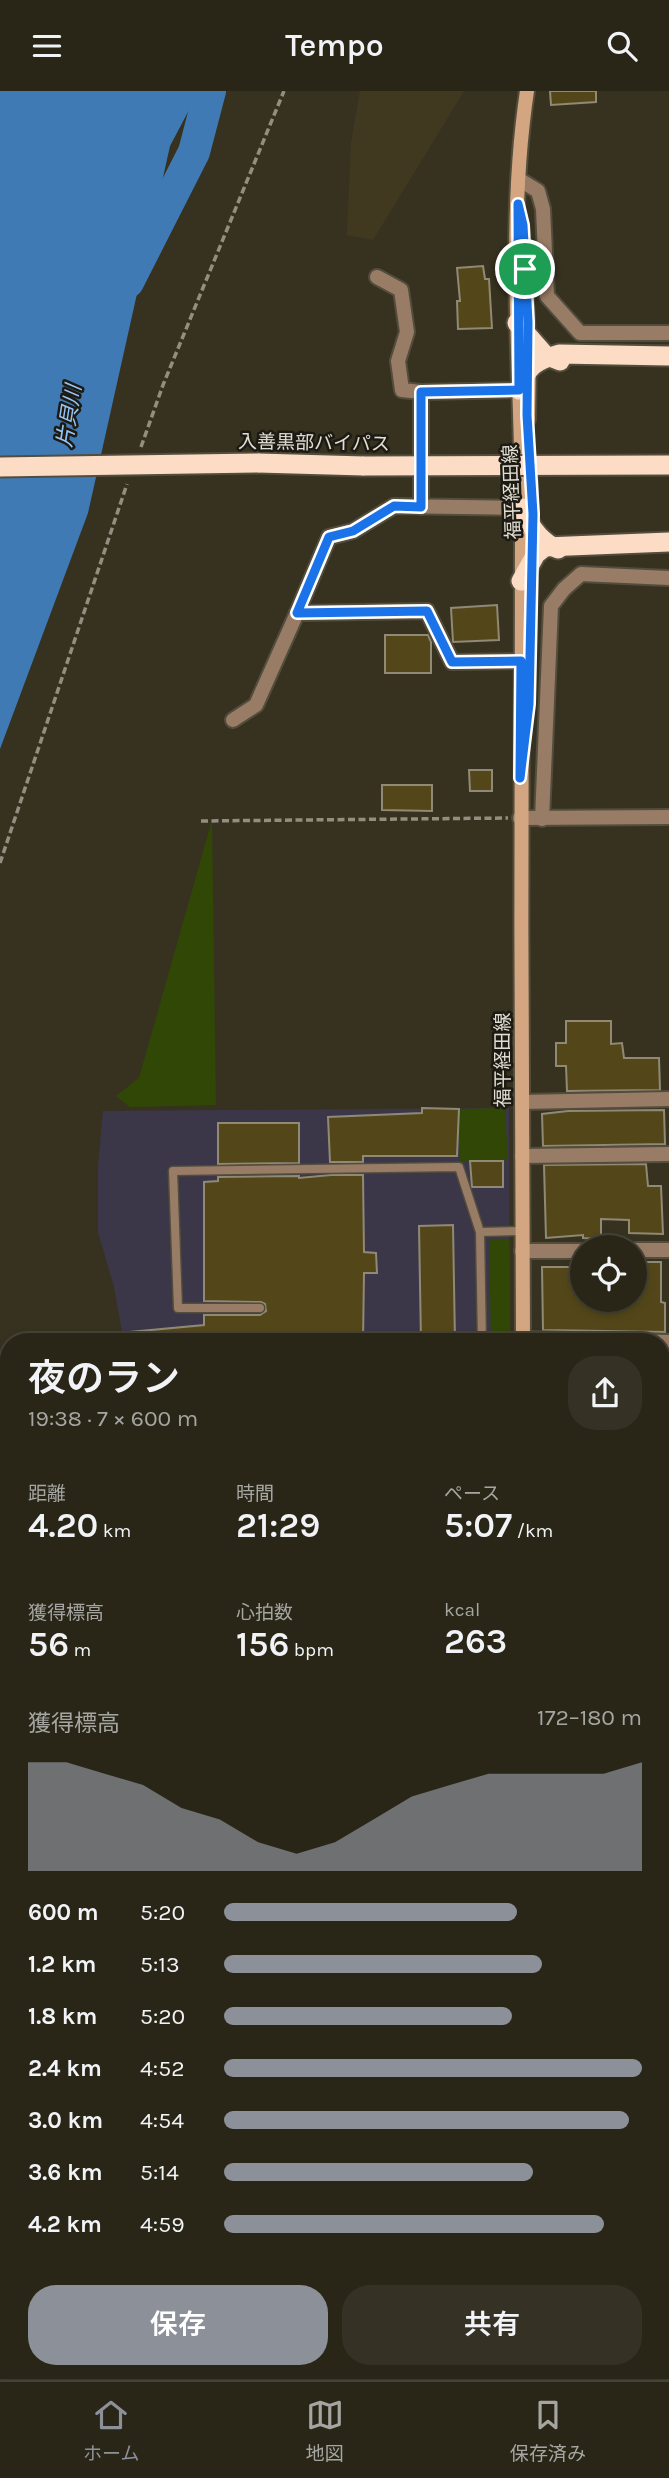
<!DOCTYPE html>
<html lang="ja">
<meta charset="utf-8">
<style>
:root{--surface:#292618;--page:#353225;--text:#f1f3f6;--muted:#a5a5a2;--line:#454337;--accent:#8c9099}
body{margin:0;font-family:Karla,"Noto Sans JP",sans-serif;background:var(--page);color:var(--text);height:100vh;display:flex;flex-direction:column;font-size:26px;white-space:nowrap}
*{box-sizing:border-box;margin:0}
p{font-size:23px;color:var(--muted)}
.icon{flex:none;width:38px;height:38px;fill:none;stroke:currentColor;stroke-width:2;stroke-linecap:round;stroke-linejoin:round}
.map{position:relative;flex:1;overflow:hidden}
.panel{position:absolute;left:0px;top:1242px;width:670px;height:1046px;display:flex;flex-direction:column;background:var(--surface);border-radius:28px 28px 0 0;box-shadow:0 4px 10px #0003,0 0 0 2px var(--line)}
.panel>*{flex:none}
.tools{position:absolute;left:570px;top:1144px;display:grid;gap:14px}
.tools a{display:grid;place-items:center;width:77px;height:77px;border-radius:50%;background:var(--surface);box-shadow:0 4px 10px #0003,0 0 0 2px var(--line);font-size:35px}
.pin{position:absolute;display:grid;place-items:center;width:60px;height:60px;color:#fff;margin:-30px;border:4px solid #fff;border-radius:50%;box-shadow:0 2px 7px #0007}
.round{display:grid;place-items:center;flex:none;width:74px;height:74px;border-radius:28px;background:var(--page)}
.summary{display:flex;align-items:center;justify-content:space-between;height:119px;padding:0 28px}
h1{font-size:38px;font-weight:600;line-height:52px}
.stats{display:grid;grid-template-columns:repeat(3,1fr);gap:10px;height:119px;padding:7px 28px}
.stats div{display:grid;align-content:center}
.stats b{font-size:35px;font-weight:600}
.stats small{font-size:19px;font-weight:400}
.stats p{font-size:19px}
.chart{height:196px;padding:14px 28px}
.chart p{display:flex;justify-content:space-between}
.chart svg{width:100%;height:126px;margin-top:7px;fill:var(--accent);opacity:.7}
.primary-button{display:flex;gap:14px;margin-top:auto;padding:14px 28px}
.primary-button a{flex:1;height:80px;border-radius:28px;background:var(--accent);color:#fff;font-size:28px;font-weight:600;line-height:80px;text-align:center}
.primary-button a+a{background:var(--page);color:var(--text)}
ul{padding:0 28px;list-style:none;font-size:23px}
li{display:grid;grid-template-columns:112px 84px 1fr;align-items:center;height:52px}
li i{height:18px;border-radius:9px;background:var(--accent)}
header{display:flex;justify-content:space-between;align-items:center;height:91px;padding:0 28px;background:var(--surface);font-size:32px;font-weight:600}
.menu{display:flex;justify-content:space-around;align-items:center;height:98px;border-top:2px solid var(--line);background:var(--surface);font-size:19px;color:var(--muted)}
.menu a{display:grid;justify-items:center;gap:4px}
.menu .current{color:var(--accent)}
.map>svg:first-child{display:block}
</style>
<header><svg class="icon" aria-label="menu" viewBox="0 0 24 24"><path d="M4 6h16M4 12h16M4 18h16"/></svg>Tempo<svg class="icon" aria-label="search" viewBox="0 0 24 24"><circle cx="10" cy="10" r="6"/><path d="M15 15l6 6"/></svg></header>
<div class="map">
<svg width="669" height="2289" viewBox="0 0 669 2289">
<rect width="100%" height="100%" fill="#373220"/>
<path fill="#403920" d="M360,0h104l-91,149 -26,-5 4,-92z"/>
<path fill="#3b3748" d="M509,1017l1,234h-386l-10,-55 -16,-55v-67l5,-54z"/>
<g fill="#314705">
<path d="M212,729l4,285 -86,2 -14,-11 23,-18z"/>
<path d="M505,1017l3,52 -48,1 -1,-52z"/>
<path d="M489,1148h20v103h-18z"/>
</g>
<g fill="#407ab4">
<path d="M0,0h199l-29,55 -82,367 -88,236z"/>
<path d="M0,1761l9,14v196l-9,-17z"/>
<path d="M132,2280h130l6,9h-135z"/>
</g>
<g fill="none" stroke-linecap="round" stroke-linejoin="round">
<path stroke="#407ab4" stroke-width="5" d="M662,2017l7,5"/>
<path stroke="#407ab4" stroke-width="32" d="M128,191l66,-130 16,-61"/>
</g>
<g fill="#53471a" stroke="#8f8975" stroke-width="2">
<path d="M550,0h46v11l-45,3z"/>
<path d="M483,175l2,13h4l3,49 -34,1 -1,-28h3l-3,-33z"/>
<path d="M497,514l2,35 -46,2 -2,-34z"/>
<path d="M385,544h43l3,7v31h-46z"/>
<path d="M469,679h23v21h-22z"/>
<path d="M382,694h50v26l-50,-1z"/>
<path d="M566,930h45v23l11,-1 2,15h35l1,32 -93,1 -1,-25h-10v-23h10z"/>
<path d="M422,1017l37,1 -2,47h-94v6h-33l-2,-45 94,-4z"/>
<path d="M664,1019l1,34 -122,2 -1,-32 26,-3z"/>
<path d="M218,1032h81v40l-81,1z"/>
<path d="M470,1070h33v26h-31z"/>
<path d="M646,1073l2,22h13l2,48 -34,-1v-13l-28,-1v20l-18,-1v-3l-37,3 -2,-73z"/>
<path d="M331,1084h32l1,77 12,1 1,20h-13l-1,69h-233v-10l74,-7v-10h56l6,-4 -1,-7 -4,-2 -57,-1v-119l14,-1v-4l81,-1v2z"/>
<path d="M453,1134l2,117h-34l-2,-116z"/>
<path d="M635,1171h26v40l4,1v29l-122,-2 -1,-63h41v33h52z"/>
</g>
<g fill="none" stroke-linecap="round" stroke-linejoin="round">
<defs>
<g id="service">
<path d="M260,1217h-82l-5,-137 286,-4 21,65"/>
<path d="M482,1251l-2,-110 42,-1"/>
</g>
<g id="minor">
<path d="M520,89l18,11 5,18 4,87 33,37h89"/>
<path d="M377,186l24,13 6,42 -9,29 4,29 19,2"/>
<path d="M421,416v-115l98,-2"/>
<path d="M297,522l32,-76 24,-6 41,-25 128,2"/>
<path d="M233,629l23,-15 41,-92 130,-2 25,51 69,-1"/>
<path d="M520,727l149,-1"/>
<path d="M542,728l9,-213 13,-17 17,-15 88,4"/>
<path d="M522,1011l147,-3"/>
<path d="M522,1065l147,-2"/>
<path d="M635,1159h34"/>
<path d="M522,1160h61"/>
<path d="M523,1248l146,3"/>
<path d="M662,1440h7"/>
<path d="M662,1832l7,-3"/>
<path d="M662,2005l7,4"/>
<path d="M662,2103l7,-1"/>
<path d="M497,2280l4,9"/>
</g>
<g id="secondary">
<path d="M525,195l4,68 -1,65"/>
<path d="M530,390l1,81"/>
<path d="M523,1251c-2,-277 -2,-553 -1,-830 0,-140 -16,-282 5,-421"/>
<path d="M662,2208l7,12"/>
</g>
<g id="primary">
<path d="M662,2249l7,-1"/>
<path d="M425,2289l24,-9"/>
</g>
<g id="trunk">
<path d="M517,232l28,32 15,6"/>
<path d="M519,299c8,-24 16,-29 40,-36l110,2"/>
<path d="M258,372l106,3"/>
<path d="M522,417c7,17 18,34 36,41"/>
<path d="M521,490l15,-27 9,-7 124,-5"/>
</g>
</defs>
<use href="#service" stroke="#524d3c" stroke-width="11"/>
<use href="#minor" stroke="#524d3c" stroke-width="18"/>
<use href="#secondary" stroke="#524d3c" stroke-width="18"/>
<use href="#primary" stroke="#524d3c" stroke-width="21"/>
<use href="#trunk" stroke="#524d3c" stroke-width="23"/>
<g stroke="#928e80" stroke-width="3.5" stroke-dasharray="7 3.5" stroke-linecap="butt">
<path d="M141,356l22,-62 121,-294"/>
<path d="M201,730l307,-3"/>
<path d="M0,772l127,-379"/>
<path d="M0,1595l9,39"/>
<path d="M662,2273l7,-1"/>
<path d="M324,2280l5,9"/>
<path d="M514,2284l54,-4"/>
</g>
<use href="#service" stroke="#997c65" stroke-width="8"/>
<use href="#minor" stroke="#997c65" stroke-width="14"/>
<use href="#secondary" stroke="#d3a681" stroke-width="14"/>
<use href="#primary" stroke="#f8c9a3" stroke-width="18"/>
<use href="#trunk" stroke="#fcdcc4" stroke-width="19"/>
<g stroke="#a7a396" stroke-width="5" stroke-dasharray="9 9" stroke-linecap="butt">
<path d="M662,1861l7,-4"/>
<path d="M0,2205l9,-4"/>
</g>
<defs>
<g id="trunk-bridge">
<path d="M364,375l305,-1"/>
<path d="M0,376l258,-4"/>
</g>
</defs>
<use href="#trunk-bridge" stroke="#524d3c" stroke-width="23" stroke-linecap="butt"/>
<use href="#trunk-bridge" stroke="#fcdcc4" stroke-width="19"/>
</g>
<g fill="none" stroke-linecap="round" stroke-linejoin="round">
<defs>
<path id="route" d="M518,113l5,21 5,97 -1,93 6,99 -4,190 -9,74 1,-117 -69,1 -25,-51 -130,2 32,-76 24,-6 41,-25 27,1v-115l98,-2z"/>
</defs>
<use href="#route" stroke="#fff" stroke-width="14"/>
<use href="#route" stroke="#1a73e8" stroke-width="9"/>
</g>
<g text-anchor="middle" stroke-width="5" stroke-linejoin="round" paint-order="stroke">
<g font-size="19" fill="#e0ddd2" stroke="#1c1a12">
<text transform="translate(314 351) rotate(1)" y="7">入善黒部バイパス</text>
<text transform="translate(511 401) rotate(-92)" y="7">福平経田線</text>
<text transform="translate(502 969) rotate(-90)" y="7">福平経田線</text>
</g>
<g font-size="21" font-style="italic" fill="#97c4f4" stroke="#1c1a12">
<text transform="translate(69 325) rotate(-81)" y="7">片貝川</text>
</g>
</g>
</svg>
<div class="tools">
<a><svg class="icon" aria-label="locate" viewBox="0 0 24 24"><circle cx="12" cy="12" r="6"/><path d="M12 2v4M12 18v4M2 12h4M18 12h4"/></svg></a>
</div>
<div class="pin" style="left:525px;top:178px;background:#1e9e55"><svg class="icon" aria-label="arrive" viewBox="0 0 24 24"><path d="M6 21V4h12l-3 4 3 4H6"/></svg></div>
<section class="panel">
<div class="summary"><div><h1>夜のラン</h1><p>19:38 · 7 × 600 m</p></div><a class="round"><svg class="icon" aria-label="share" viewBox="0 0 24 24"><path d="M12 15V3M7 8l5-5 5 5M5 13v7h14v-7"/></svg></a></div>
<div class="stats">
<div><p>距離</p><b>4.20<small> km</small></b></div>
<div><p>時間</p><b>21:29</b></div>
<div><p>ペース</p><b>5:07<small> /km</small></b></div>
</div>
<div class="stats">
<div><p>獲得標高</p><b>56<small> m</small></b></div>
<div><p>心拍数</p><b>156<small> bpm</small></b></div>
<div><p>kcal</p><b>263</b></div>
</div>
<div class="chart"><p><span>獲得標高</span>172–180 m</p>
<svg viewBox="0 0 160 44" preserveAspectRatio="none"><path d="M0 44V6L10 6L20 10L30 14L40 22L50 26L60 34L70 38L80 34L90 26L100 18L110 14L120 10L130 10L140 10L150 10L160 6V44z"/></svg>
</div>
<ul>
<li><b>600 m</b>5:20<i style="width:70%"></i></li>
<li><b>1.2 km</b>5:13<i style="width:76%"></i></li>
<li><b>1.8 km</b>5:20<i style="width:69%"></i></li>
<li><b>2.4 km</b>4:52<i style="width:100%"></i></li>
<li><b>3.0 km</b>4:54<i style="width:97%"></i></li>
<li><b>3.6 km</b>5:14<i style="width:74%"></i></li>
<li><b>4.2 km</b>4:59<i style="width:91%"></i></li>
</ul>
<div class="primary-button"><a>保存</a><a>共有</a></div>
</section>
</div>
<nav class="menu">
<a class="current"><svg class="icon" aria-label="home" viewBox="0 0 24 24"><path d="M3 11l9-7 9 7M6 9v11h12V9"/></svg>ホーム</a>
<a><svg class="icon" aria-label="map" viewBox="0 0 24 24"><path d="M3 6l6-2 6 2 6-2v14l-6 2-6-2-6 2zM9 4v14M15 6v14"/></svg>地図</a>
<a><svg class="icon" aria-label="saved" viewBox="0 0 24 24"><path d="M7 4h10v16l-5-4-5 4z"/></svg>保存済み</a>
</nav>
